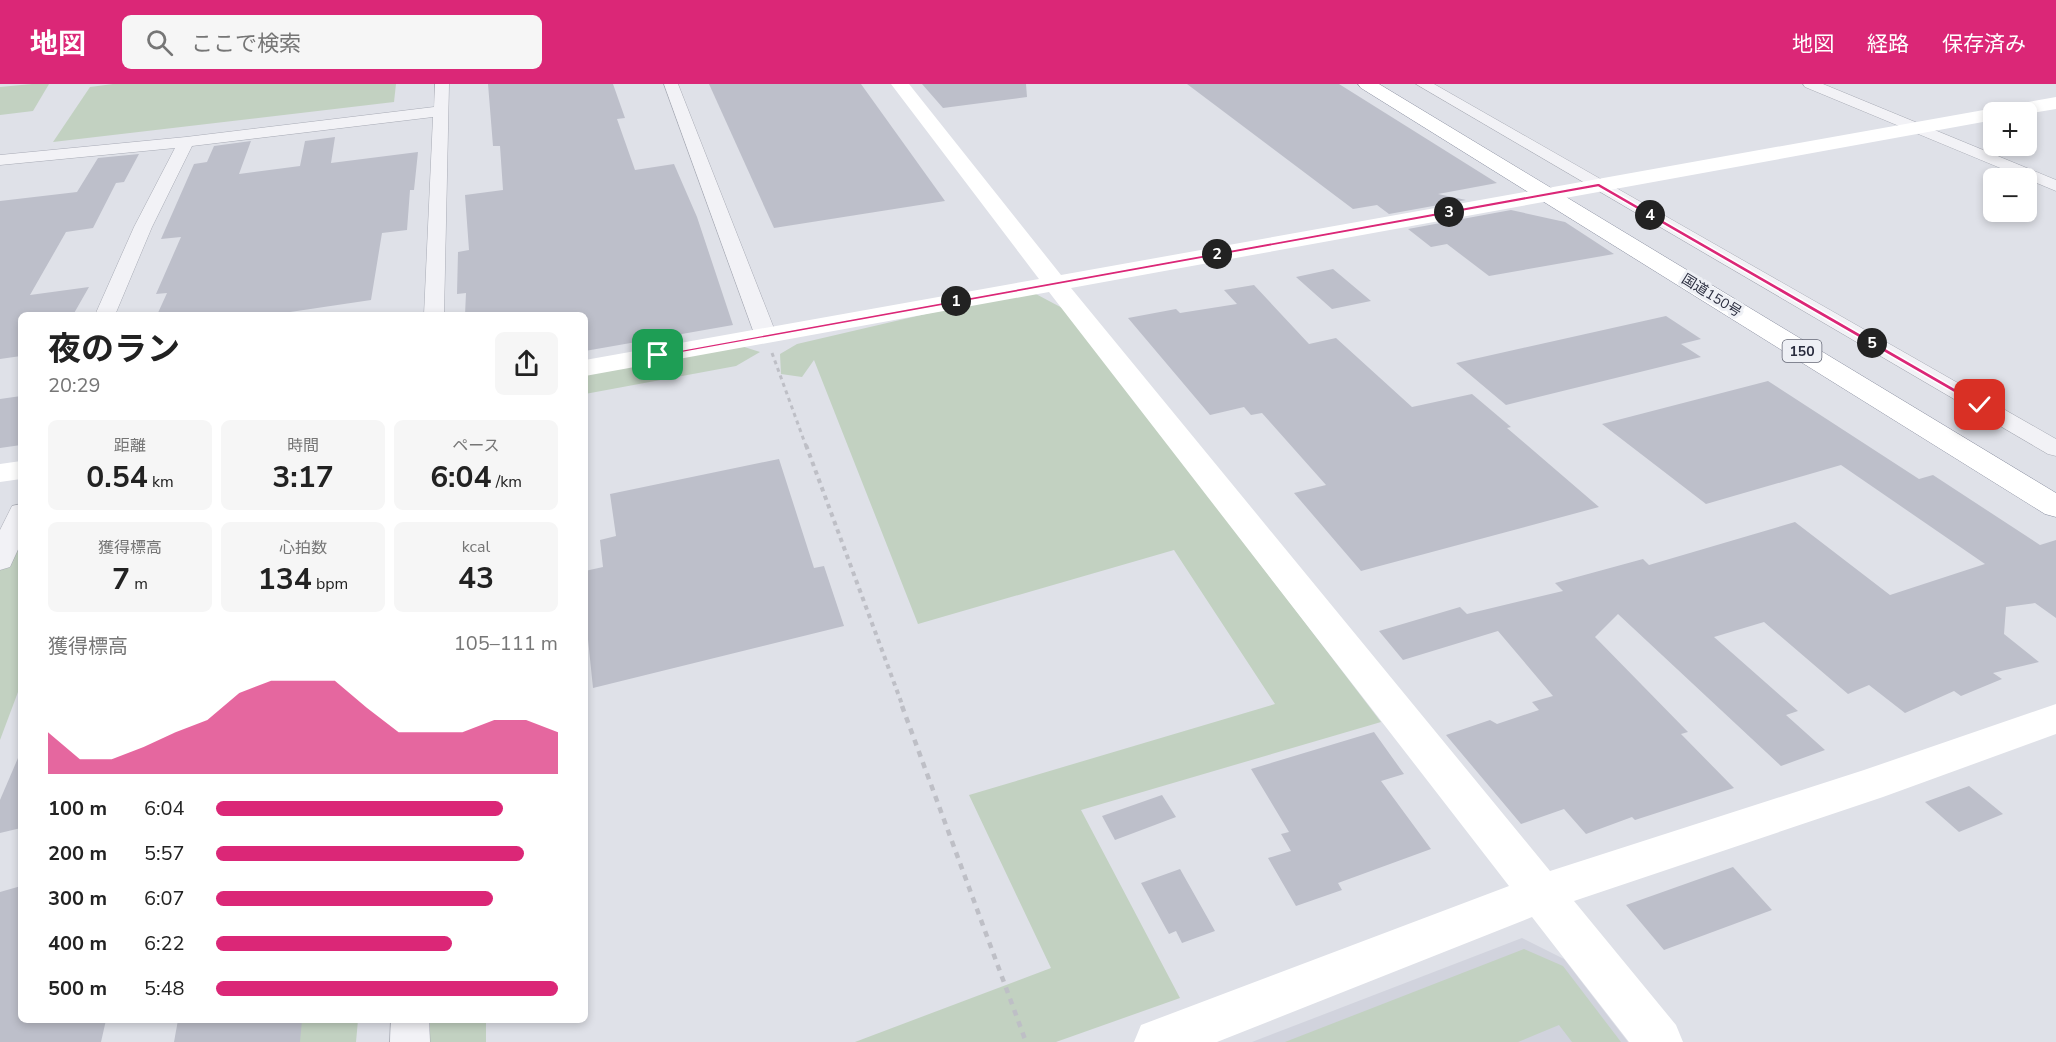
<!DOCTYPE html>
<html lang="ja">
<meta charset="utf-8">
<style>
:root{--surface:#fff;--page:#f6f6f6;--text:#222;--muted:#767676;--accent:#db2777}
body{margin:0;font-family:"Nunito Sans","Noto Sans JP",sans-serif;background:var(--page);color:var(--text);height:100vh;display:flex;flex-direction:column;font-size:22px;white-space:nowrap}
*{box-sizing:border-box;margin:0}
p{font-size:20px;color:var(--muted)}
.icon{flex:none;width:33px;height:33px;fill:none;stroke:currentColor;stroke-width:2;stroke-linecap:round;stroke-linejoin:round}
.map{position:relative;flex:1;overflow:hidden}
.side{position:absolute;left:18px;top:228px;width:570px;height:711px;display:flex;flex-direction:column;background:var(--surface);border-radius:9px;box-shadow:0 3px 9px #0003}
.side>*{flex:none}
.fabs{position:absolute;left:1983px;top:18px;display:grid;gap:12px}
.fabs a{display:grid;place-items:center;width:54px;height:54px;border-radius:9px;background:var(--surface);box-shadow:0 3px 9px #0003;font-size:30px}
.pin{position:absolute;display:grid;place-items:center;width:51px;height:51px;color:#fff;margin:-26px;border-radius:12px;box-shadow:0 3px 9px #0006}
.km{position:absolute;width:30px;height:30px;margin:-15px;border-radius:50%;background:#222;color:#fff;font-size:16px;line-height:30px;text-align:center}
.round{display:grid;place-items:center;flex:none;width:63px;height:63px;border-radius:9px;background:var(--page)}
.head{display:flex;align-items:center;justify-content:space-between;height:102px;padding:0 30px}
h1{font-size:33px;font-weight:700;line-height:45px}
.metrics{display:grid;grid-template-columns:repeat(3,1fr);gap:9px;height:102px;padding:6px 30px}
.metrics div{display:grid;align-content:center;border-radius:9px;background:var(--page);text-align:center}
.metrics b{font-size:30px;font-weight:700}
.metrics small{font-size:16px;font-weight:400}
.metrics p{font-size:16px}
.chart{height:168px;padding:12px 30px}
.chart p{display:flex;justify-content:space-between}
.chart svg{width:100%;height:108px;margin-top:6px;fill:var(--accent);opacity:.7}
ul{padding:0 30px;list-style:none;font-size:20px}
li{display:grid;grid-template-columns:96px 72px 1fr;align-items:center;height:45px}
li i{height:15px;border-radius:8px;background:var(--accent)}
header{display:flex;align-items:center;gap:36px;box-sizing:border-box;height:84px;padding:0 30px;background:var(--accent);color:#fff}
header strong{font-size:28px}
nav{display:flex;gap:33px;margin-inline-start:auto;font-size:21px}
.search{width:420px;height:54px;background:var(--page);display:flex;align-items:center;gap:15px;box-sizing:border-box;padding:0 21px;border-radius:9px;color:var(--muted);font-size:22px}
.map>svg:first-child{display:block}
</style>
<header>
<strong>地図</strong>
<div class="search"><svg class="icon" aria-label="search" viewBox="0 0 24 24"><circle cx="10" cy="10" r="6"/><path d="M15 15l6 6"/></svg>ここで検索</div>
<nav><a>地図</a><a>経路</a><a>保存済み</a></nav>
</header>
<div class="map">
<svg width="2056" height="958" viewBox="0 0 2056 958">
<rect width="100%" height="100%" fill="#dfe1e8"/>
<path fill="#d1d3dd" d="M1522,854l42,21 64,83h-376z"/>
<g fill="#c2d1c1">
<path d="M32,0h17l-16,27 -33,4v-28z"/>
<path d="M113,0h283l-2,18 -341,40 37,-55z"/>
<path d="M1034,209l32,17 315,412 -300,88 99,188 -124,44h-201l196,-74 -82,-173 306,-91 -101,-154 -256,74 -104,-264 -12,17 -21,-3 -1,-20 17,-10 133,-31z"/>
<path d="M738,261l22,7 -24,14 -151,28v-20z"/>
<path d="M21,426v174l-21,56v-182z"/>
<path d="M1524,865l39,17 58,76h-49l-13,-17 -41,17h-233z"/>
<path d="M300,936h58l-2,22h-59z"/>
<rect x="430" y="936" width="56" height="22"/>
</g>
<g fill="#bdbfca">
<path d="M488,0h125l12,34 -8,1 18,51 39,-6 23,53 36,108 -148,26v-36h-120l1,-22 -9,1 1,-42 11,-2 -4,-55 38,-5 -3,-44h-7z"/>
<path d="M709,0h152l84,117 -171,27z"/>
<path d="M922,0h104l1,13 -84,11z"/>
<path d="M1187,0h152l158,99 -59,11 28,6 -77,14 -12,-9 -24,4z"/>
<path d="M335,53l-4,26 87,-11 -4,38h-4l-3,40 -25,3 -11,67 -101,15h-113l10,-22 -11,1 25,-57 -20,2 33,-75 13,-2 7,-16 37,-5 -12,33 61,-8 5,-25z"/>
<path d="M139,70l-15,28 -8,1 -23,45 -27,4 -36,63 59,-8 -16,28h-52v41l-21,3v-158l77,-9 21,-34z"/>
<path d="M1511,126l54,12 49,32 -125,22 -42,-32 -16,3 -23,-18z"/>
<path d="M1333,185l38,32 -39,8 -36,-32z"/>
<path d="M1254,201l55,59 27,-6 76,69 60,-13 39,33 -4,1 92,79 -238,64 -67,-78 32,-8 -64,-72 -11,2 -7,-8 -34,8 -82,-97 48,-9 4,4 57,-9 -13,-14z"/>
<path d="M1666,232l35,23 -20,5 20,13 -195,48 -50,-42z"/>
<path d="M1768,297l151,98 14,-4 107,70 16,-5v78l-21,-15 -29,4 -2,27 35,28 -46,11 9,6 -41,17 -7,-5 -49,22 -36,-28 -21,9 -84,-72 -50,15 84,74 -12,4 39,35 -44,16 -163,-152 -23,23 93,95 -7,2 53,54 -99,32 -3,-3 -46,17 -22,-25 -43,15 -75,-89 44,-15 7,4 42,-14 -7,-8 21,-6 -55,-65 -95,29 -24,-29 81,-24 7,7 96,-23 -8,-8 88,-24 6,6 146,-43 95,73 95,-31 -144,-99 -135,39 -104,-80z"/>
<path d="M21,312v49l-21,3v-49z"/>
<path d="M779,375l35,109 10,-2 20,60 -251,62 -8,-78v-39l18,-4 -3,-27 16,-4 -6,-42z"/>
<path d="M1374,648l30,42 -23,7 50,68 -93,34 4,7 -46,16 -28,-48 23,-7 -10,-17 8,-2 -38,-63z"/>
<path d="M21,667v77l-21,5v-33z"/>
<path d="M1969,702l34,28 -44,18 -34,-30z"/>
<path d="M1162,711l14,22 -61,23 -13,-24z"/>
<path d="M1733,783l39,43 -108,40 -38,-45z"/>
<path d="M1180,785l35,62 -33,12 -6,-12 -7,3 -28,-51z"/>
<path d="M21,802v134h85l-5,22h-101v-150z"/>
<path d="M178,936h124l-2,22h-126z"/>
</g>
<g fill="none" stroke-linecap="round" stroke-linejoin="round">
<defs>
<g id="street">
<path d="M435,0h14l-5,231h-20l9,-198 -241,29 -40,81 -37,88h-20l39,-88 41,-79 -175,17v-10l186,-18 248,-30z"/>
<path d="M664,0h14l99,252 -4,4 -7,2 -7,-2 -4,-4z"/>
<path d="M1416,0h18l622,355v17l-8,-2z"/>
<path d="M1803,0h20l233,96v11l-251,-104z"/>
<path d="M21,420v39l-11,24 -10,3v-40l12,-24z"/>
<path d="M391,936h38l1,22h-40z"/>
</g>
<path id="highway" d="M1358,0h21l677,409v24l-11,-3 -684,-426z"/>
</defs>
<use href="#street" stroke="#a8abb5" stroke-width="1"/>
<use href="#highway" stroke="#878c9e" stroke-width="1"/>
<path stroke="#bebfc6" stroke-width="3" stroke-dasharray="4 4" stroke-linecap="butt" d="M772,269l34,93"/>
<path stroke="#bebfc6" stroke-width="4" stroke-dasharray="4.5 4.5" stroke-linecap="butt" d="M806,361l97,262"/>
<path stroke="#bebfc6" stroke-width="4.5" stroke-dasharray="6 6" stroke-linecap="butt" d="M902,622l124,336"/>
<use href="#street" fill="#f2f2f6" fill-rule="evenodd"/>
<g fill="#fff" fill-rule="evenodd">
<path d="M891,0h18l152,191 995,-178v12l-30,5 -32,-2v8l-923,168 479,583 314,-101 192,-66v30l-173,63 -309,104 102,124 7,17h-54l-97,-125 -315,125h-83l7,-17 368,-139 -460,-594 -464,84v-16l454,-81z"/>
<path d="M21,377v18l-21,3v-18z"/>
</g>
<use href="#highway" fill="#fff" fill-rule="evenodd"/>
</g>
<path fill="#db2777" stroke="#fff" stroke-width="1.5" d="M1599,99l385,222 -7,1 -379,-219 -940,170 -4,-2z"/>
<g text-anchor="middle" stroke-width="6" stroke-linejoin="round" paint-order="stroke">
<g font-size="14" fill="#292c3e" stroke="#eef0f5">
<text transform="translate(1712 211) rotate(32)" y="5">国道150号</text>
</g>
<rect fill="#eef0f5" stroke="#646775" stroke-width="1.5" x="1782.5" y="256" width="39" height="22" rx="4.5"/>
<g font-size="14" font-weight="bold" fill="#292c3e">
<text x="1802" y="272">150</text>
</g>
</g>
</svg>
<div class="fabs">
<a>+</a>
<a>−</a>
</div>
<div class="pin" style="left:658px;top:271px;background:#1e9e55"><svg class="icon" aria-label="arrive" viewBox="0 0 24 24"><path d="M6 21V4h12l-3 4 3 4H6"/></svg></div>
<div class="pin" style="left:1980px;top:321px;background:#d93025"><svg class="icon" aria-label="check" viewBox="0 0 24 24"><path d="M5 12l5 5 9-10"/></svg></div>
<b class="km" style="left:956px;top:217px">1</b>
<b class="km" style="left:1217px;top:170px">2</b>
<b class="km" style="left:1449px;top:128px">3</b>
<b class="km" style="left:1650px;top:131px">4</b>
<b class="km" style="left:1872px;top:259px">5</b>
<section class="side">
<div class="head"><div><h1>夜のラン</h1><p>20:29</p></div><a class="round"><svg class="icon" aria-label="share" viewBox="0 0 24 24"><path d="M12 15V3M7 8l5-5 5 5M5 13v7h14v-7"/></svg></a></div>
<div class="metrics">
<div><p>距離</p><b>0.54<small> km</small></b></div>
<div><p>時間</p><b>3:17</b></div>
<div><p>ペース</p><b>6:04<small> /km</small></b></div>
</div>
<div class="metrics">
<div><p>獲得標高</p><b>7<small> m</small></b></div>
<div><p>心拍数</p><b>134<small> bpm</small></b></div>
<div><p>kcal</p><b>43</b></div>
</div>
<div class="chart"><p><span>獲得標高</span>105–111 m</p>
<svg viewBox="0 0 160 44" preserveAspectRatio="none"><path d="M0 44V27L10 38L20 38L30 33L40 27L50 22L60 11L70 6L80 6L90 6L100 17L110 27L120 27L130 27L140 22L150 22L160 27V44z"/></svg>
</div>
<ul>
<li><b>100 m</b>6:04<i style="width:84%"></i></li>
<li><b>200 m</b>5:57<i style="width:90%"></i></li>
<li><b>300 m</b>6:07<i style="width:81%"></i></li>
<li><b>400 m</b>6:22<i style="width:69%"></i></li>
<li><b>500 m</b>5:48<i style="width:100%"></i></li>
</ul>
</section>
</div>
